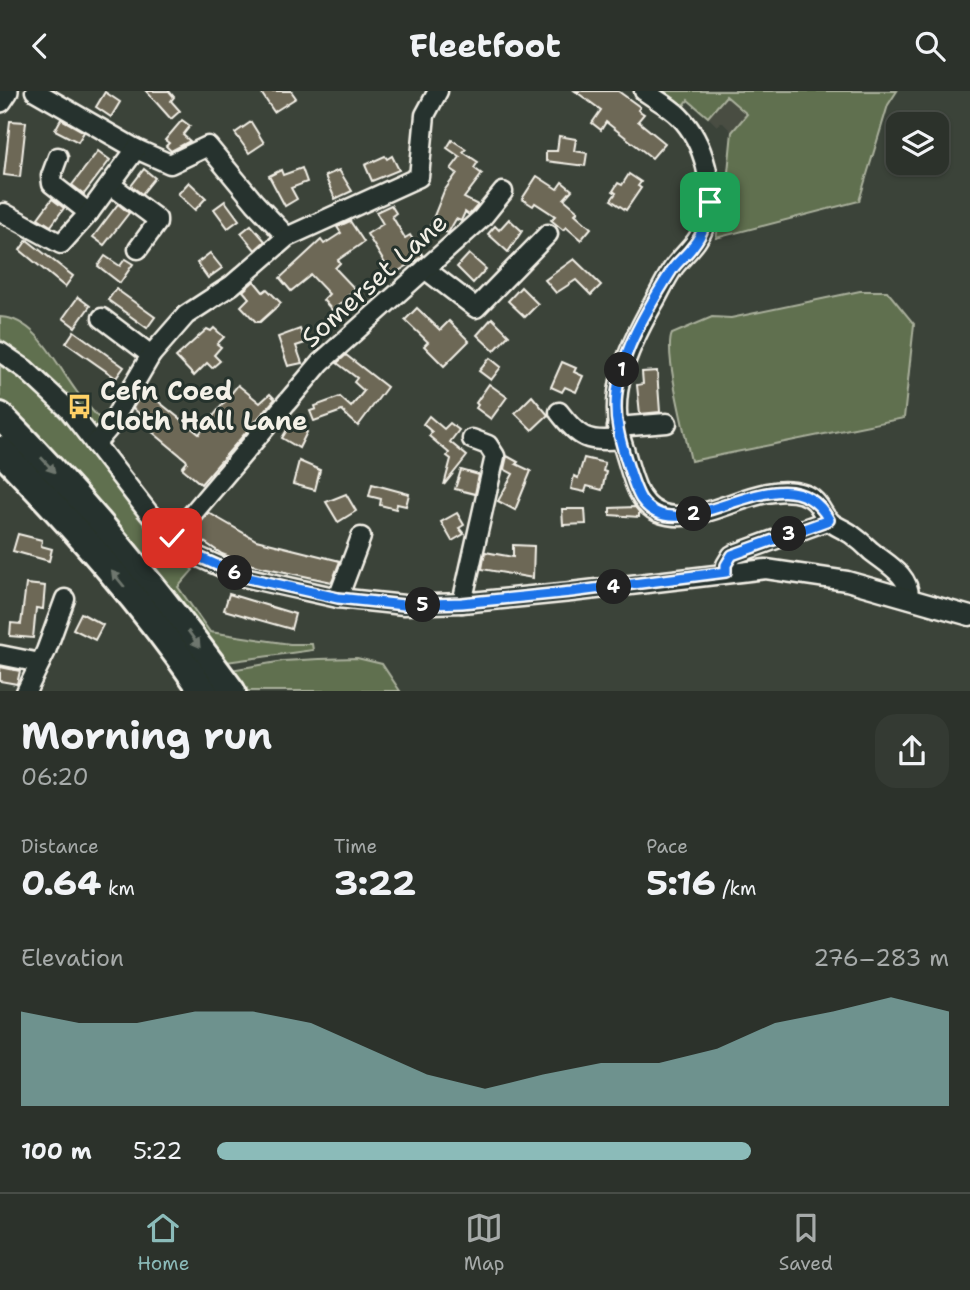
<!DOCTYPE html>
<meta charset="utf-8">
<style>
:root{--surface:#2c322b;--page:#343a33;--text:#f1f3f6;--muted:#a6aaa9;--line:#484d47;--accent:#8bbbb9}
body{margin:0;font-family:"Shantell Sans",sans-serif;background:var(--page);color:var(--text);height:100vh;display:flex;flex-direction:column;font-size:26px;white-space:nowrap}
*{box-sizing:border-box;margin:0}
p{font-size:23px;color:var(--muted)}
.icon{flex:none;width:38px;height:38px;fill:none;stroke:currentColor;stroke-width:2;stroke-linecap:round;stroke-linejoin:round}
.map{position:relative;height:600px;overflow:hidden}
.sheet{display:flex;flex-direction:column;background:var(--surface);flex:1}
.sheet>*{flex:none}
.fabs{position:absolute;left:886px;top:21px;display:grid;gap:14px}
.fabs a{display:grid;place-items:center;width:63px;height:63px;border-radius:14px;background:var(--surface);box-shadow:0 2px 5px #0004,0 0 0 2px var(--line);font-size:35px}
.pin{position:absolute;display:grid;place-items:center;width:60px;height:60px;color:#fff;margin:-30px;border-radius:14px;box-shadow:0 4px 10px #0006}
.km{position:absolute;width:35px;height:35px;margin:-18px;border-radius:50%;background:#222;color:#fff;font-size:19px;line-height:35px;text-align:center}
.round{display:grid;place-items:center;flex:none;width:74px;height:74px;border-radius:21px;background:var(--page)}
.overview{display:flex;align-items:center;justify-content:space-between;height:119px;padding:0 21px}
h1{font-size:38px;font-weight:700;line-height:52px}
.stats{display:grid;grid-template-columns:repeat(3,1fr);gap:10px;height:119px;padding:7px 21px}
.stats div{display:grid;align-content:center}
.stats b{font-size:35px;font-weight:700}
.stats small{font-size:19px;font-weight:400}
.stats p{font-size:19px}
.chart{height:196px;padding:14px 21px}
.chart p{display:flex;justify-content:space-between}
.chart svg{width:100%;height:126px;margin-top:7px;fill:var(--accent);opacity:.7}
ul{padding:0 21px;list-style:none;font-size:23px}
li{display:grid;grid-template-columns:112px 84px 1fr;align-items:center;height:52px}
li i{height:18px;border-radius:9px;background:var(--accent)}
header{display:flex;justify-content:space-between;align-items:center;height:91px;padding:0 21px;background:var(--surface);font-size:32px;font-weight:700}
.dock{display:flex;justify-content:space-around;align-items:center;height:98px;border-top:2px solid var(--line);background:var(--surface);font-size:19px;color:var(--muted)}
.dock a{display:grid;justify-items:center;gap:4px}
.dock .active{color:var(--accent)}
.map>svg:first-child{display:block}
</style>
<header><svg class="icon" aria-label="back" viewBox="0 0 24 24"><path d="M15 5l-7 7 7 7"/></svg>Fleetfoot<svg class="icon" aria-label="search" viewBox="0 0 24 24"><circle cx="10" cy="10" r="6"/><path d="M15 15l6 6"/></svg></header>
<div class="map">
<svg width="970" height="601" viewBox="0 0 970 601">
<rect width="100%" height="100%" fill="#3b4339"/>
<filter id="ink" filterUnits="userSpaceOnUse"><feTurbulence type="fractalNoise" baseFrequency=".0143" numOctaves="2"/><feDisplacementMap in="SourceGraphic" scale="14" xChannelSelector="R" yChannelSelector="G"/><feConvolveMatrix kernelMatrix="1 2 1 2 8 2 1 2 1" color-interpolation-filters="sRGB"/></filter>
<g filter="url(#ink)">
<path fill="#4a4e42" d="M726,5l22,18 -16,18 -10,-10 -5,4 -9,-9z"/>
<g fill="#606f50" stroke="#aab09c" stroke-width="2">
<path d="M661,0h236l-9,14 -29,96 -143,37 11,-56 5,-50 15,-18 -21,-18 -18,21 -20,-17 -5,7z"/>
<path d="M860,200h27l27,33 -10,94 -213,43c-5,-24 -28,-110 -19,-127l40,-17 19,1z"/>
<path d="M0,226c37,1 57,49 77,75 7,10 17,20 25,30l-6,5 -5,-2 -56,-59 -35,-27z"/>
<path d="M0,275c56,31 102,106 142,156 14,18 32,33 51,48l-15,17 32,45 80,12h22l1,6 -87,12 5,8 52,-9 36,-2 38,-1 25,6 18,27h-159l-202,-250 -39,-39z"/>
</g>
<g fill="#6d6756" stroke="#f4f1e8" stroke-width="2">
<path d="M146,0h23l5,6 -3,4 9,10 -9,8z"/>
<path d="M260,0h31l5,7 -22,14z"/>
<path d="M575,0h43l22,16 -2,3 6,4 -6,7 27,22 -13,15 -46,-36 -5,8 -9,-7 9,-13z"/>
<path d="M105,1l15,10 -9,15 -15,-10z"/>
<path d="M61,28l23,13 -6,10 -23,-12z"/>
<path d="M182,29l8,6 -7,9 7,6 -19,10 -5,-5 3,-3 -4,-3z"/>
<path d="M10,30l16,1 -6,55 -16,-2z"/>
<path d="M251,31l13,21 -15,10 -14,-20z"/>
<path d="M559,45l17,3 -2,12 13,2 -2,13 -39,-5v-10h11z"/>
<path d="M452,49l14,9 -3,3 15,10 -4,6 8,6 -18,24 14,7 -9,10 -4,-3 -4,9 -5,-2 -8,14 -18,-7 14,-35 13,-18 -6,-4 9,-12 -13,-9z"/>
<path d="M98,60l12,9 -26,34 -12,-9z"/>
<path d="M385,65l2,3 5,-3 7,14 -27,11 -7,-16z"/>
<path d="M302,77l5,14 -16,6 6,11 -12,7 -16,-30 12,-6 2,5z"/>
<path d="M144,78l11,9 -13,16 -11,-8z"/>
<path d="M339,79l13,21 -17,8 -10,-23z"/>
<path d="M629,83l12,8 -3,4 3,2 -15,22 -15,-10 5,-7 -3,-2 5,-8 4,2z"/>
<path d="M537,85l20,13 5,-7 10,8 -8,9 14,12 -3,3 16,14 -10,12 -15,-13 -3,3 -12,-10 4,-4 -20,-13 -2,3 -11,-7z"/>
<path d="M189,91l17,16 -11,12 -17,-16z"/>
<path d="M52,108l12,9 -13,18 -13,-8z"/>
<path d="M225,110l14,19 -11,8 -14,-19z"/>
<path d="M118,113l11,9 -25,32 -11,-8z"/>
<path d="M391,114l5,8 -4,3 13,22 5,-3 13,21 -31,19 -25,-41 16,-10 -7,-12z"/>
<path d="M509,128l13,12 -14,21 -20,-18 7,-8 4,4z"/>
<path d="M350,130l14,21 -26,18 2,3 -5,5 20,21 -22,22 -10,-11 6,-6 -18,-19 -20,16 -11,-13 41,-38 3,4 17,-11 -4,-6z"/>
<path d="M251,134l14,16 -10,9 -14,-17z"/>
<path d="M27,149l46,36 -8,11 -45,-37z"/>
<path d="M210,162l12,15 -14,10 -11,-15z"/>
<path d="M469,163l17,15 -13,14 -16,-16z"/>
<path d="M105,165l15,10 5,-7 8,5 -13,19 -22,-17z"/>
<path d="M574,168l27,26 -10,10 -15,-15 -20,13 -11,-13z"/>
<path d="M254,190l9,11 4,-3 14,14 -21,19h-4l-15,-16 8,-8 -6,-7z"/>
<path d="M521,196l17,17 -13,13 -17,-16z"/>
<path d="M116,198l39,28 -8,11 -39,-28z"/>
<path d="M78,206l12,9 -15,21 -12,-9z"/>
<path d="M417,217l23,22 9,-9 20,20 -25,25 -20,-20 4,-4 -23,-22z"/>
<path d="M492,227l17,17 -15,16 -17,-16z"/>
<path d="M214,237l10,9 -7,7 4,3 -7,8 6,6 -8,7 -5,-5 -13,13 -18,-19 31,-28 4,2z"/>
<path d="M300,238l5,14 -9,3 6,17 -14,3 -10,-29z"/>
<path d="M74,240l50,36 -8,11 -50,-35z"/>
<path d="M346,264l41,32 -29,39 -16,-15 -28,10 -4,-10 6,-2 -1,-3 25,-9 11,10 13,-16 -10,-9 3,-4 -20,-15z"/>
<path d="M490,267l11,9 -10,13 -12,-9z"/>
<path d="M562,271l14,6 -2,4 9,4 -7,16 -11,-5 -3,5 -11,-5z"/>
<path d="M657,280l3,41 -20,2 -3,-29 6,-1 -1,-12z"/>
<path d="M489,293l18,13 -16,22 -15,-11 2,-3 -2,-2z"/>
<path d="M238,294l22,18 10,-9 5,5 -74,85 -19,-16 5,-6 -1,-2 -47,-39 4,-4 -10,-9 11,-18 55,44z"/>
<path d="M532,305l16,19 -16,15 -17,-17z"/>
<path d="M429,325l15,13 6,-6 9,7 -9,12 17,14 -23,29 7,-26 -4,-3 2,-3 -20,-17 3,-4 -9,-8z"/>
<path d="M292,331l15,10 -8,16 -17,-10z"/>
<path d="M507,365l11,6 -2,2 15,7 -16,39 -17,-9 15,-27 -9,-5z"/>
<path d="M584,367l21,5 -2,8 3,1 -4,18 -15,-4 -2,6 -14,-3 3,-13 4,2z"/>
<path d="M299,370l21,9 -5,20 -22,-6z"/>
<path d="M461,379l18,5 -4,19 -20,-5z"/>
<path d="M372,393l37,10 -3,12 -9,-2 -1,5 -16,-4 1,-6 -12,-3z"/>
<path d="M346,403l10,17 -18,11 -12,-20z"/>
<path d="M635,416l4,5v5l-29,-2v-7z"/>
<path d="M562,418h23l1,15 -23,1z"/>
<path d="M209,422l47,27 84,21 -8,21 -84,-18 -26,-10 -31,-21z"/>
<path d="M457,422l7,12 -5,3 5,6 -12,7 -11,-19z"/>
<path d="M18,443l24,6 -1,6 11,3 -3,12 -36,-10z"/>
<path d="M513,454l21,1 -1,32 -51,-9 3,-17 28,5z"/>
<path d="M26,493l19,2 -2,23 -7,-1 -3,30 -23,-2 1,-13 10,1z"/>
<path d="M229,503l66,20 -4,15 -67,-19z"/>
<path d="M81,522l22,12 -8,15 -22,-11z"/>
<path d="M0,576l20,4 -3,13 -17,-3z"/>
</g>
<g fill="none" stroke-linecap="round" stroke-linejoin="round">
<defs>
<g id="minor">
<path d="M35,0l101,58 34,15 38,-18 47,57 32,34"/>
<path d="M644,0c11,8 25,15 35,25 25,25 38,74 26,109 -6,17 -20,28 -31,42 -8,11 -14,25 -21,37 -26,46 -48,93 -29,145 7,21 12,54 34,63 45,19 96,-33 145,-18 15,5 17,16 25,26 6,6 16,9 23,14 7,5 14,11 20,17 16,13 39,24 38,47"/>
<path d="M58,66l-7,19 1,8 37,29"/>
<path d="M111,94l46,34v4l-19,26"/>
<path d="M4,122l57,31 28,-31 47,-64"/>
<path d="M425,178l51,39 72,-74"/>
<path d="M102,227l49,37"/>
<path d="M0,261l25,17 44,41 79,102 24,26 20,16 52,23 94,21 66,7 58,-2 109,-11 195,-23 81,12 123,35"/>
<path d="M559,321c20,26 29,31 61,27"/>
<path d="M617,336l50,-4"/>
<path d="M95,353l13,-15 43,-74 35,-40 46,-30 55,-48 132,-60 6,-62 13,-24"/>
<path d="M172,447l149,-176 161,-144 21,-26"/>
<path d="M726,481v-7l6,-10 97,-35"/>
<path d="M338,507l23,-61"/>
<path d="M462,512l33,-147 -7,-11 -16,-6"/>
<path d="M0,564l40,8"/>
<path d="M26,601l20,-41 19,-52"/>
</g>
<path id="major" d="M0,9l6,-9"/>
<g id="highway">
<path d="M0,325c85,85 161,179 232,276"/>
<path d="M0,359c74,76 144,154 204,242"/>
</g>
</defs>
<use href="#minor" stroke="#f4f1e8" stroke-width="23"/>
<use href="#major" stroke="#f4f1e8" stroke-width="28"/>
<use href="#highway" stroke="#f4f1e8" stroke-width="32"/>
<use href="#minor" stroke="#26332d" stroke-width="18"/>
<use href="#major" stroke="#26332d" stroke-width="23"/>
<use href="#highway" stroke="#26332d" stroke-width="26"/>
</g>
<defs><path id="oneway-solid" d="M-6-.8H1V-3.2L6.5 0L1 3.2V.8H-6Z" transform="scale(1.75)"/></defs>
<g fill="#6e766e">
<use href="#oneway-solid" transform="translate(48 374) rotate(48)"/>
<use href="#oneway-solid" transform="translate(118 488) rotate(-129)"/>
<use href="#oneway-solid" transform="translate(194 548) rotate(54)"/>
</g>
</g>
<g fill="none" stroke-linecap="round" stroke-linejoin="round" filter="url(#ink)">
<defs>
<path id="route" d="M172,447l20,16 52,23 94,21 66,7 58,-2 109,-11 155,-20v-7l6,-10 97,-35c-43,-79 -148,38 -188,-21 -7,-11 -21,-57 -23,-71 -11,-55 26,-114 54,-158 6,-9 15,-15 21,-24 11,-13 14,-28 17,-44"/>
</defs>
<use href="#route" stroke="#fff" stroke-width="14"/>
<use href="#route" stroke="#1a73e8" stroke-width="9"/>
</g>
<defs>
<symbol id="bus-bare" viewBox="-9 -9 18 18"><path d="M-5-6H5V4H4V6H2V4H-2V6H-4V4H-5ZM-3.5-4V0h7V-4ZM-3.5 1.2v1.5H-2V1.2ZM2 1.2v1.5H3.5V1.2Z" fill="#ffd166" stroke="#26332d" stroke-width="2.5" paint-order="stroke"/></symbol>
</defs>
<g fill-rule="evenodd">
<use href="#bus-bare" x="62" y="298" width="35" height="35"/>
</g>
<g text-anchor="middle" stroke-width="6" stroke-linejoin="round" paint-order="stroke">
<g font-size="26" fill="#f4f1e8" stroke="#26332d">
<text transform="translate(374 189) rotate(-42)" y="9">Somerset Lane</text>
</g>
<g font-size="26" font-weight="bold" fill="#f4f1e8" stroke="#26332d" text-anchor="start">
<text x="100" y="309">Cefn Coed<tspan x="100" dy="30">Cloth Hall Lane</tspan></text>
</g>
</g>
</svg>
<div class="fabs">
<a><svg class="icon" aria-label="layers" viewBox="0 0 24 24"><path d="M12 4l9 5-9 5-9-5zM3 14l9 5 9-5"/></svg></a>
</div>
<div class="pin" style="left:710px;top:111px;background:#1e9e55"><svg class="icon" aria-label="arrive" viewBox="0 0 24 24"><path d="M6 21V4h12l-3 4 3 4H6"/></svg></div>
<div class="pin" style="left:172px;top:447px;background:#d93025"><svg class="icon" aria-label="check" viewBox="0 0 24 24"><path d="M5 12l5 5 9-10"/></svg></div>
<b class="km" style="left:622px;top:279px">1</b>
<b class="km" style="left:694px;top:423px">2</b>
<b class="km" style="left:789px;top:443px">3</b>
<b class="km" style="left:614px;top:496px">4</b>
<b class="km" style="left:423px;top:514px">5</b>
<b class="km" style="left:235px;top:482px">6</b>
</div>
<section class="sheet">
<div class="overview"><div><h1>Morning run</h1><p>06:20</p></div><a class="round"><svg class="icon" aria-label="share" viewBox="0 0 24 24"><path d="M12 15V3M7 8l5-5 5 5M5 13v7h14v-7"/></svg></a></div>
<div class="stats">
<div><p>Distance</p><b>0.64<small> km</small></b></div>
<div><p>Time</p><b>3:22</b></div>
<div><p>Pace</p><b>5:16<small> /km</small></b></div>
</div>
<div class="chart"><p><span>Elevation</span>276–283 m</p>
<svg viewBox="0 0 160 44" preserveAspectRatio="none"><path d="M0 44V11L10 15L20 15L30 11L40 11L50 15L60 24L70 33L80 38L90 33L100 29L110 29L120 24L130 15L140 11L150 6L160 11V44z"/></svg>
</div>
<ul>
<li><b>100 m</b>5:22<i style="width:73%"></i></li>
</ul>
</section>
<nav class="dock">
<a class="active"><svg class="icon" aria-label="home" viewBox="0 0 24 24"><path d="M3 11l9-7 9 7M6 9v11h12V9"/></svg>Home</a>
<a><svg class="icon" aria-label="map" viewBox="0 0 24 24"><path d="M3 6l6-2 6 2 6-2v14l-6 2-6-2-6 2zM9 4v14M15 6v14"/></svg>Map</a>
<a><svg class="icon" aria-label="saved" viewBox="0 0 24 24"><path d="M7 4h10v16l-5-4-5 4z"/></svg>Saved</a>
</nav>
